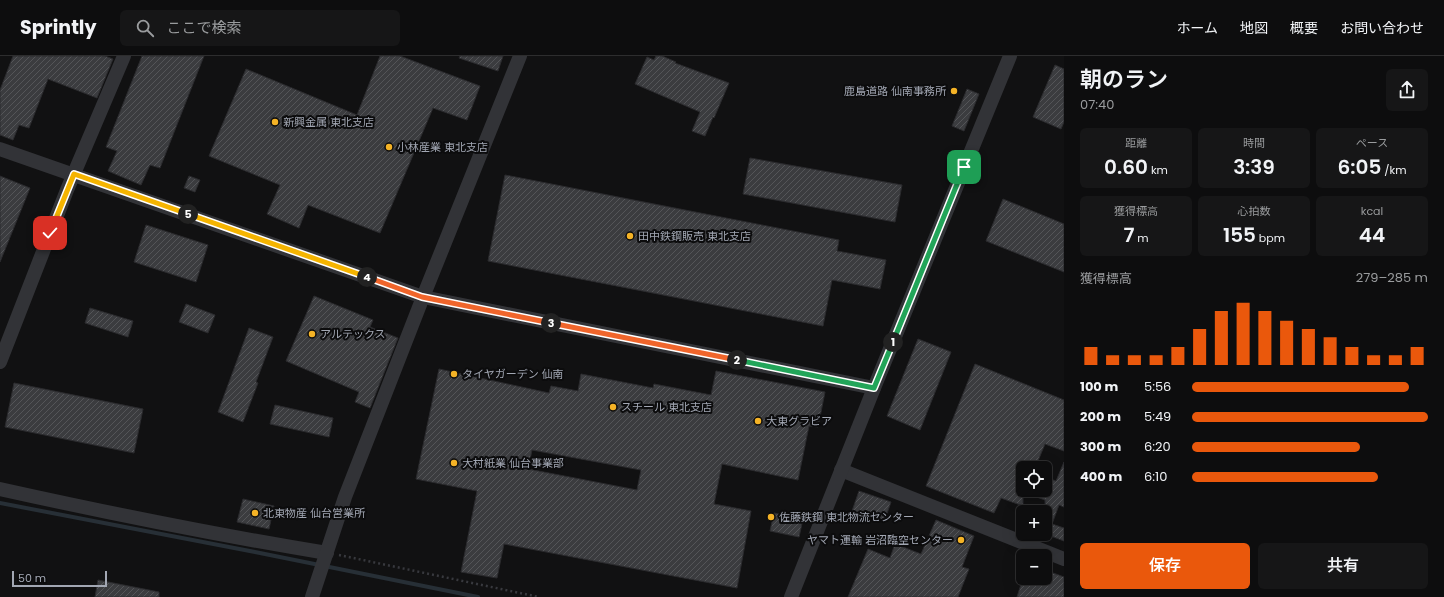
<!DOCTYPE html>
<html lang="ja">
<meta charset="utf-8">
<style>
:root{--surface:#0d0d0e;--page:#161617;--text:#f1f3f6;--muted:#9a9c9e;--line:#2d2d2e;--accent:#ea580c}
body{margin:0;font-family:Poppins,"Noto Sans JP",sans-serif;background:var(--page);color:var(--text);height:100vh;display:flex;flex-direction:column;font-size:15px;white-space:nowrap}
*{box-sizing:border-box;margin:0}
p{font-size:13px;color:var(--muted)}
.icon{flex:none;width:22px;height:22px;fill:none;stroke:currentColor;stroke-width:2;stroke-linecap:round;stroke-linejoin:round}
.map{position:relative;flex:1;overflow:hidden}
.drawer{display:flex;flex-direction:column;background:var(--surface);width:380px}
.drawer>*{flex:none}
.buttons{position:absolute;left:1016px;top:405px;display:grid;gap:8px}
.buttons a{display:grid;place-items:center;width:36px;height:36px;border-radius:6px;background:var(--surface);box-shadow:0 4px 16px #0002,0 0 0 1px var(--line);font-size:20px}
.scale{position:absolute;left:12px;bottom:10px;width:95px;box-sizing:border-box;padding-left:4px;border:2px solid #a2a7b3;border-top:0;font-size:11px;line-height:14px;white-space:nowrap;color:#a2a7b3;-webkit-text-stroke:3px #0c0c0d;paint-order:stroke}
.pin{position:absolute;display:grid;place-items:center;width:34px;height:34px;color:#fff;margin:-17px;border-radius:8px;box-shadow:0 2px 6px #0006}
.km{position:absolute;width:20px;height:20px;margin:-10px;border-radius:50%;background:#222;color:#fff;font-size:11px;line-height:20px;text-align:center}
.round{display:grid;place-items:center;flex:none;width:42px;height:42px;border-radius:6px;background:var(--page)}
.head{display:flex;align-items:center;justify-content:space-between;height:68px;padding:0 16px}
h1{font-size:22px;font-weight:600;line-height:30px}
.metrics{display:grid;grid-template-columns:repeat(3,1fr);gap:6px;height:68px;padding:4px 16px}
.metrics div{display:grid;align-content:center;border-radius:6px;background:var(--page);text-align:center}
.metrics b{font-size:20px;font-weight:600}
.metrics small{font-size:11px;font-weight:400}
.metrics p{font-size:11px}
.chart{height:112px;padding:8px 16px}
.chart p{display:flex;justify-content:space-between}
.chart svg{width:100%;height:72px;margin-top:4px;stroke:var(--accent);stroke-width:6}
.button{display:flex;gap:8px;margin-top:auto;padding:8px 16px}
.button a{flex:1;height:46px;border-radius:6px;background:var(--accent);color:#fff;font-size:16px;font-weight:600;line-height:46px;text-align:center}
.button a+a{background:var(--page);color:var(--text)}
ul{padding:0 16px;list-style:none;font-size:13px}
li{display:grid;grid-template-columns:64px 48px 1fr;align-items:center;height:30px}
li i{height:10px;border-radius:5px;background:var(--accent)}
header{display:flex;align-items:center;gap:24px;box-sizing:border-box;height:56px;padding:0 20px;background:var(--surface);border-bottom:1px solid var(--line)}
header strong{font-size:19px}
nav{display:flex;gap:22px;margin-inline-start:auto;font-size:14px}
.search{width:280px;height:36px;background:var(--page);display:flex;align-items:center;gap:10px;box-sizing:border-box;padding:0 14px;border-radius:6px;color:var(--muted);font-size:15px}
main{display:flex;flex:1;min-height:0}
.map>svg:first-child{display:block}
</style>
<header>
<strong>Sprintly</strong>
<div class="search"><svg class="icon" aria-label="search" viewBox="0 0 24 24"><circle cx="10" cy="10" r="6"/><path d="M15 15l6 6"/></svg>ここで検索</div>
<nav><a>ホーム</a><a>地図</a><a>概要</a><a>お問い合わせ</a></nav>
</header>
<main>
<div class="map">
<svg width="1064" height="541" viewBox="0 0 1064 541">
<defs>
<pattern id="building-hatch" width="6" height="6" patternUnits="userSpaceOnUse"><rect width="6" height="6" fill="#3b3c3f"/><path d="M-1 1l2-2M0 6l6-6M5 7l2-2" fill="none" stroke="#545558"/></pattern>
</defs>
<rect width="100%" height="100%" fill="#111112"/>
<g fill="none" stroke-linecap="round" stroke-linejoin="round">
<path stroke="#272f36" stroke-width="4" d="M0,447l255,49 223,45"/>
</g>
<g fill="url(#building-hatch)" stroke="#2b2b2e" fill-rule="evenodd">
<path d="M13,0h92l8,3 -16,39 -49,-19 -19,49 -10,-3 -6,15 -13,-5v-45z"/>
<path d="M142,0h62l-44,112 -10,-3 -9,20 -33,-14 9,-20 -11,-4z"/>
<path d="M380,0h20l80,30 -13,34 -34,-12 -53,125 -72,-28 -9,23 -32,-14 13,-29 -71,-29 37,-87 111,46z"/>
<path d="M460,0h43l-5,15 -39,-13z"/>
<path d="M656,0h6l14,6 -1,1 54,20 -15,35 -1,-1 -8,19 -13,-5 8,-19 -65,-28 12,-27 7,3z"/>
<path d="M1055,9l9,4v53l-3,7 -28,-12z"/>
<path d="M967,33l12,5 -15,37 -12,-5z"/>
<path d="M750,102l152,27 -7,37 -152,-28z"/>
<path d="M505,119l334,65 -2,11 49,9 -6,29 -48,-9 -9,46 -335,-65z"/>
<path d="M0,120l30,12 -30,74z"/>
<path d="M189,120l11,4 -5,12 -11,-4z"/>
<path d="M1003,143l61,25v48l-78,-31z"/>
<path d="M146,169l62,20 -12,37 -62,-20z"/>
<path d="M314,240l59,24 -3,7 28,11 -28,70 -15,-6 4,-10 -73,-31z"/>
<path d="M186,248l29,11 -7,18 -29,-11z"/>
<path d="M90,252l43,13 -5,16 -43,-14z"/>
<path d="M249,272l24,9 -17,45 2,1 -15,39 -25,-10z"/>
<path d="M918,283l33,13 -31,78 -33,-14z"/>
<path d="M975,308l89,36v51l-19,-7 -10,24h-12v22h22v-13l11,4 8,-19v45l-5,-2 -7,19 12,4v13l-16,-6 -3,5v-40l-22,-8v14l-22,-8 -7,15 -68,-27z"/>
<path d="M439,313l110,24 2,-7 27,5 3,-17 72,14 1,-4 57,11 5,-24 109,21 -7,35 -9,-1 -11,54 -76,-16 -8,40 37,7 -14,77 -233,-44 -7,34 -36,-6 16,-81 -61,-12zM532,394l109,20 -4,20 -109,-21z"/>
<path d="M14,327l129,26 -9,44 -129,-26z"/>
<path d="M275,349l58,13 -4,19 -59,-13z"/>
<path d="M859,435l32,11 -7,20 -32,-11z"/>
<path d="M243,443l31,7 -5,23 -32,-7z"/>
<path d="M774,457l29,6 -4,18 -29,-6z"/>
<path d="M936,464l38,16 -12,31 7,2 -11,28h-110l20,-48 22,9 5,-14 26,10z"/>
<path d="M1045,514l19,7v20h-47l6,-19h22z"/>
<path d="M98,524l61,12v5h-64z"/>
</g>
<g fill="none" stroke-linecap="round" stroke-linejoin="round">
<path stroke="#38393e" stroke-width="2.5" stroke-dasharray="2 3" stroke-linecap="butt" d="M339,499l200,42"/>
<g stroke="#323337" stroke-width="14">
<path d="M0,93l423,148 451,91"/>
<path d="M0,306l67,-172 57,-134"/>
<path d="M841,414l223,89"/>
<path d="M0,433c108,24 217,46 327,64"/>
<path d="M312,541l33,-100 78,-200 97,-241"/>
<path d="M791,541l83,-209 136,-332"/>
</g>
</g>
<g fill="none" stroke-linecap="round" stroke-linejoin="round">
<defs>
<path id="split-1" d="M893,286l71,-175"/>
<path id="split-2" d="M737,304l137,28 19,-46"/>
<path id="split-3" d="M551,267l186,37"/>
<path id="split-4" d="M367,221l55,20 129,26"/>
<path id="split-5" d="M188,158l179,63"/>
<path id="split-6" d="M50,177l24,-59 114,40"/>
</defs>
<use href="#split-1" stroke="#fff" stroke-width="8"/>
<use href="#split-2" stroke="#fff" stroke-width="8"/>
<use href="#split-3" stroke="#fff" stroke-width="8"/>
<use href="#split-4" stroke="#fff" stroke-width="8"/>
<use href="#split-5" stroke="#fff" stroke-width="8"/>
<use href="#split-6" stroke="#fff" stroke-width="8"/>
<use href="#split-1" stroke="#22a559" stroke-width="5"/>
<use href="#split-2" stroke="#22a559" stroke-width="5"/>
<use href="#split-3" stroke="#f0652b" stroke-width="5"/>
<use href="#split-4" stroke="#f0652b" stroke-width="5"/>
<use href="#split-5" stroke="#f5b400" stroke-width="5"/>
<use href="#split-6" stroke="#f5b400" stroke-width="5"/>
</g>
<g fill="#f5b326" stroke="#0c0c0d" stroke-width="1.5">
<circle cx="954" cy="35" r="4"/>
<circle cx="275" cy="66" r="4"/>
<circle cx="389" cy="91" r="4"/>
<circle cx="630" cy="180" r="4"/>
<circle cx="312" cy="278" r="4"/>
<circle cx="454" cy="318" r="4"/>
<circle cx="613" cy="351" r="4"/>
<circle cx="758" cy="365" r="4"/>
<circle cx="454" cy="407" r="4"/>
<circle cx="255" cy="457" r="4"/>
<circle cx="771" cy="461" r="4"/>
<circle cx="961" cy="484" r="4"/>
</g>
<g text-anchor="middle" stroke-width="4" stroke-linejoin="round" paint-order="stroke">
<g font-size="11" fill="#a2a7b3" stroke="#0c0c0d" text-anchor="start">
<text x="946" y="39" text-anchor="end">鹿島道路 仙南事務所</text>
<text x="283" y="70">新興金属 東北支店</text>
<text x="397" y="95">小林産業 東北支店</text>
<text x="638" y="184">田中鉄鋼販売 東北支店</text>
<text x="320" y="282">アルテックス</text>
<text x="462" y="322">タイヤガーデン 仙南</text>
<text x="621" y="355">スチール 東北支店</text>
<text x="766" y="369">大東グラビア</text>
<text x="462" y="411">大村紙業 仙台事業部</text>
<text x="263" y="461">北東物産 仙台営業所</text>
<text x="779" y="465">佐藤鉄鋼 東北物流センター</text>
<text x="953" y="488" text-anchor="end">ヤマト運輸 岩沼臨空センター</text>
</g>
</g>
</svg>
<div class="buttons">
<a><svg class="icon" aria-label="locate" viewBox="0 0 24 24"><circle cx="12" cy="12" r="6"/><path d="M12 2v4M12 18v4M2 12h4M18 12h4"/></svg></a>
<a>+</a>
<a>−</a>
</div>
<div class="scale">50 m</div>
<div class="pin" style="left:964px;top:111px;background:#1e9e55"><svg class="icon" aria-label="arrive" viewBox="0 0 24 24"><path d="M6 21V4h12l-3 4 3 4H6"/></svg></div>
<div class="pin" style="left:50px;top:177px;background:#d93025"><svg class="icon" aria-label="check" viewBox="0 0 24 24"><path d="M5 12l5 5 9-10"/></svg></div>
<b class="km" style="left:893px;top:286px">1</b>
<b class="km" style="left:737px;top:304px">2</b>
<b class="km" style="left:551px;top:267px">3</b>
<b class="km" style="left:367px;top:221px">4</b>
<b class="km" style="left:188px;top:158px">5</b>
</div>
<section class="drawer">
<div class="head"><div><h1>朝のラン</h1><p>07:40</p></div><a class="round"><svg class="icon" aria-label="share" viewBox="0 0 24 24"><path d="M12 15V3M7 8l5-5 5 5M5 13v7h14v-7"/></svg></a></div>
<div class="metrics">
<div><p>距離</p><b>0.60<small> km</small></b></div>
<div><p>時間</p><b>3:39</b></div>
<div><p>ペース</p><b>6:05<small> /km</small></b></div>
</div>
<div class="metrics">
<div><p>獲得標高</p><b>7<small> m</small></b></div>
<div><p>心拍数</p><b>155<small> bpm</small></b></div>
<div><p>kcal</p><b>44</b></div>
</div>
<div class="chart"><p><span>獲得標高</span>279–285 m</p>
<svg viewBox="0 0 160 44" preserveAspectRatio="none"><path d="M5 44V33M15 44V38M25 44V38M35 44V38M45 44V33M55 44V22M65 44V11M75 44V6M85 44V11M95 44V17M105 44V22M115 44V27M125 44V33M135 44V38M145 44V38M155 44V33"/></svg>
</div>
<ul>
<li><b>100 m</b>5:56<i style="width:92%"></i></li>
<li><b>200 m</b>5:49<i style="width:100%"></i></li>
<li><b>300 m</b>6:20<i style="width:71%"></i></li>
<li><b>400 m</b>6:10<i style="width:79%"></i></li>
</ul>
<div class="button"><a>保存</a><a>共有</a></div>
</section>
</main>
